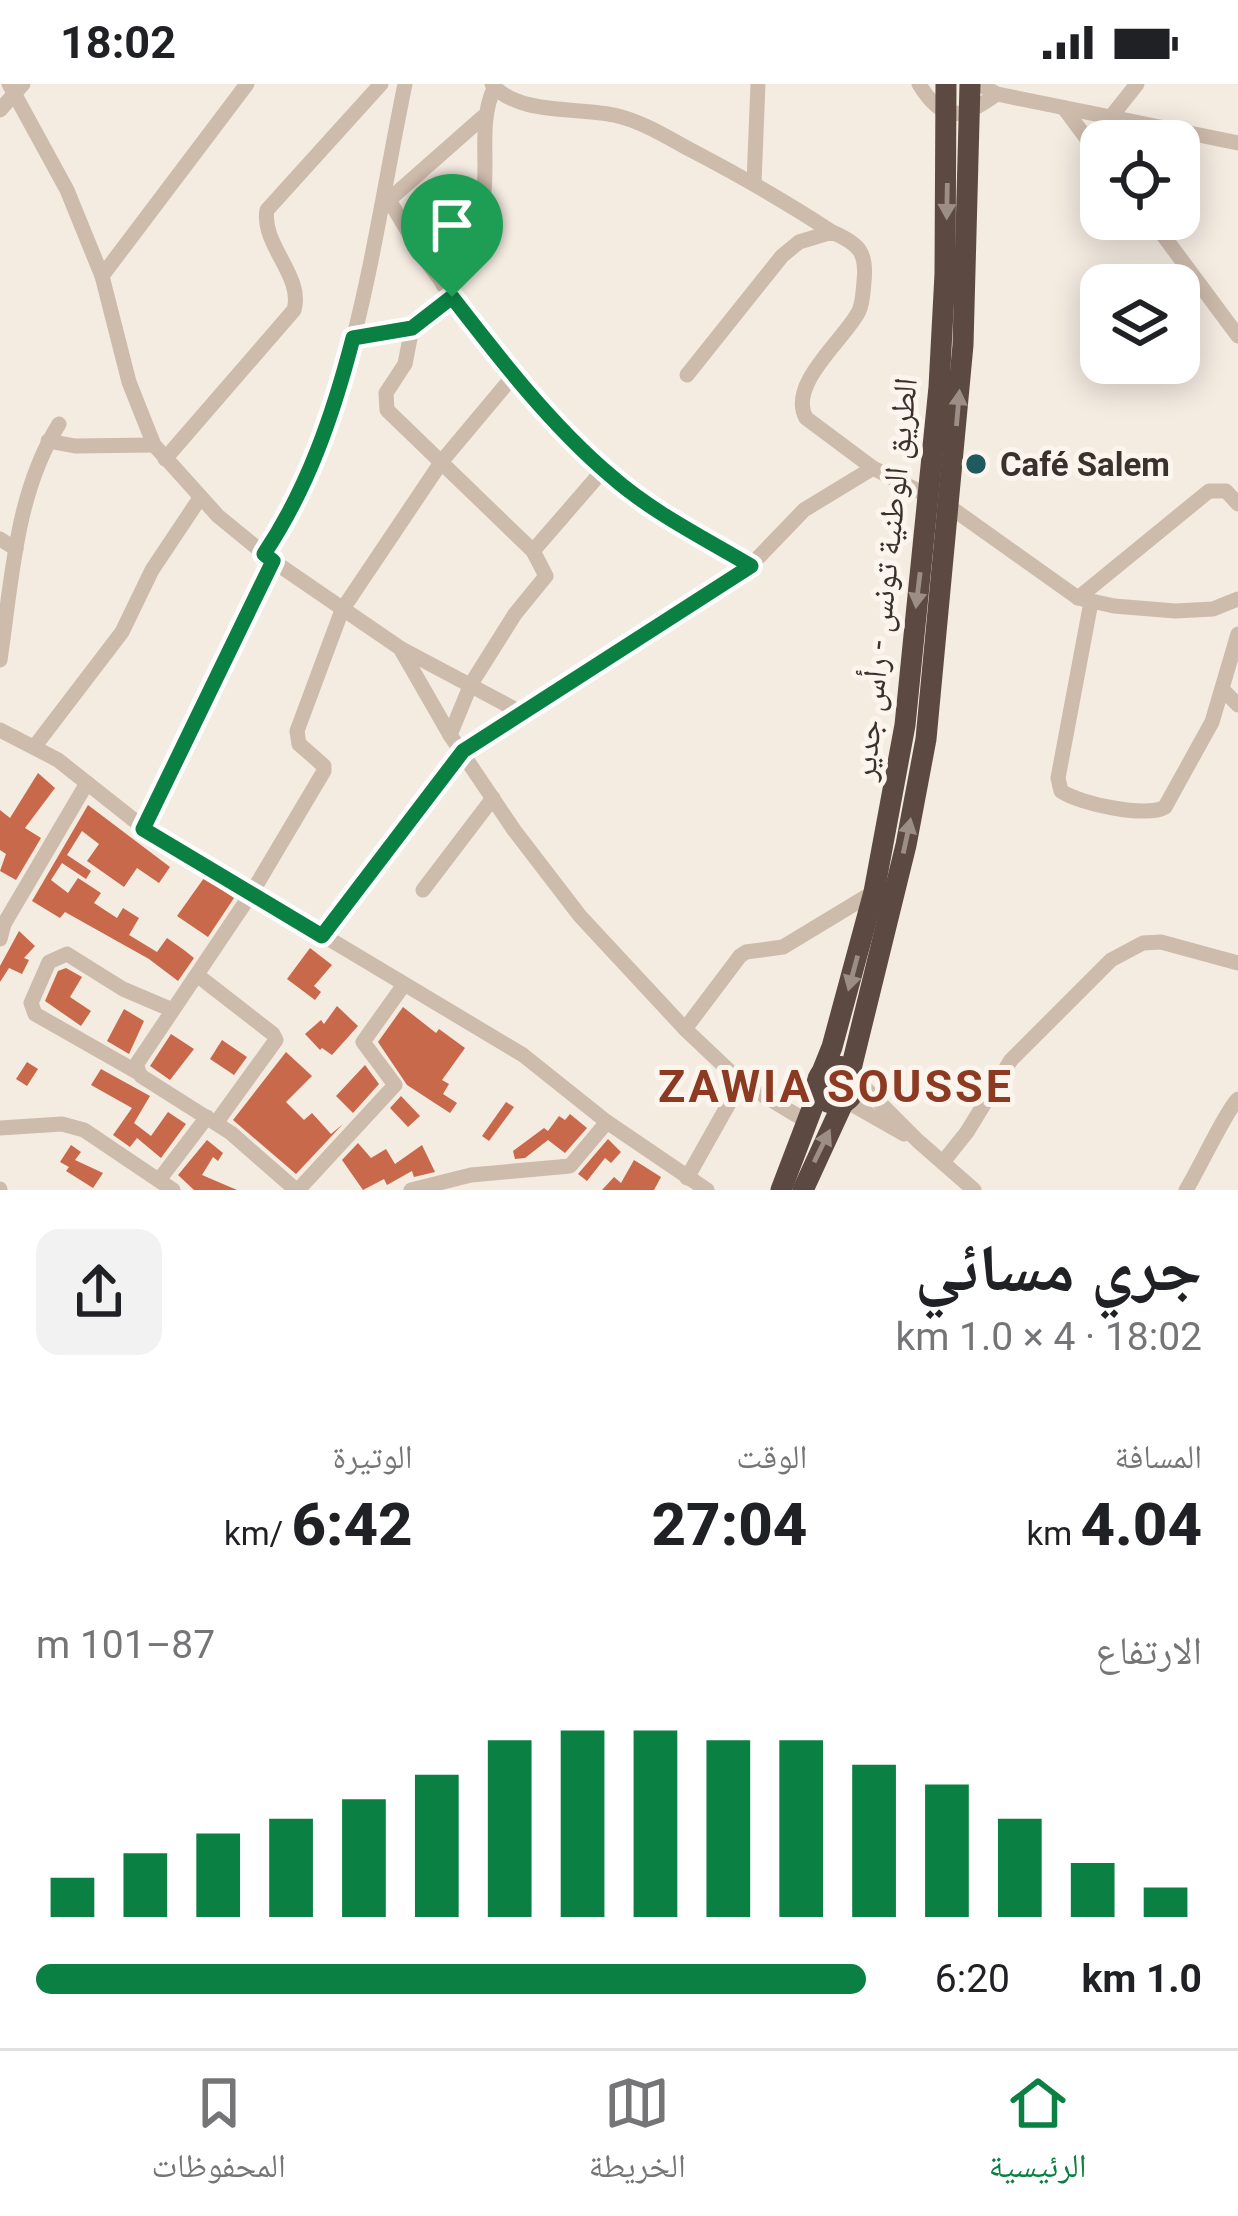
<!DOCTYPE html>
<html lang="ar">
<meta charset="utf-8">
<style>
:root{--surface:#fff;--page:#f2f2f2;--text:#202124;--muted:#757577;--line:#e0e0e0;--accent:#0b8043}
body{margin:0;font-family:Roboto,"Noto Naskh Arabic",sans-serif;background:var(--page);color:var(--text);direction:rtl;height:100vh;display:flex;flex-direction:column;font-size:45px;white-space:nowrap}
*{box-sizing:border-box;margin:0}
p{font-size:39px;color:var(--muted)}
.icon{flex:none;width:66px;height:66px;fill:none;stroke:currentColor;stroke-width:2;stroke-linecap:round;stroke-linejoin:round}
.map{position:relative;height:1106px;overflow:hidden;direction:ltr}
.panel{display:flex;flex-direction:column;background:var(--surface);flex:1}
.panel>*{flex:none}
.buttons{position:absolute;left:1080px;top:36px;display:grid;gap:24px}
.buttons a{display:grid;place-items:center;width:120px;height:120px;border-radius:24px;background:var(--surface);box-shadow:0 6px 30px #0003;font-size:60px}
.pin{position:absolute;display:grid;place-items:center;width:102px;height:102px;color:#fff;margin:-123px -51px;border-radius:50% 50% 50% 0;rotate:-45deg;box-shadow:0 0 12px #0007}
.pin .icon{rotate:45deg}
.round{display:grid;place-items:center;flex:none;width:126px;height:126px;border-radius:24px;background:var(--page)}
.headline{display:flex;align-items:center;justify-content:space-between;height:204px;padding:0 36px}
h1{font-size:66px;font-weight:800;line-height:90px}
.figures{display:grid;grid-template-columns:repeat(3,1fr);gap:18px;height:204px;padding:12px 36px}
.figures div{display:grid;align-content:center}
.figures b{font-size:60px;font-weight:800}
.figures small{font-size:33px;font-weight:400}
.figures p{font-size:33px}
.chart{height:336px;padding:24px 36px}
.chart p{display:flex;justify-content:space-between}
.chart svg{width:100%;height:216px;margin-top:12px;stroke:var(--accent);stroke-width:6}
ul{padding:0 36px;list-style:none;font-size:39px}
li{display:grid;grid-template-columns:192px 144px 1fr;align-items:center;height:90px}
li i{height:30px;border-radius:15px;background:var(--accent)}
.status{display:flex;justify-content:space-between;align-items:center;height:84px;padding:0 60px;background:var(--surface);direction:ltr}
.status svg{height:33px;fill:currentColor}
.dock{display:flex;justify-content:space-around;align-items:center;height:168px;border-top:3px solid var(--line);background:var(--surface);font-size:33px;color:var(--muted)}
.dock a{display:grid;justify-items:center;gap:6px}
.dock .active{color:var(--accent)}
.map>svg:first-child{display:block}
</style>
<div class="status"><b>18:02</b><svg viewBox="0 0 49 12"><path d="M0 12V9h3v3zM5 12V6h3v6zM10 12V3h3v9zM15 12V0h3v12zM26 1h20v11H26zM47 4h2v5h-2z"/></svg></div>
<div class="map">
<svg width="1238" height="1106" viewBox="0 0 1238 1106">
<rect width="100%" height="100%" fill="#f4ebe1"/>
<g fill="#c8694b">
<path d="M38,689l17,15 -30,40 16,10 -25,42 -16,-9 6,-17 -6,-4v-40l10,8z"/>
<path d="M88,721l82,62 -11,16 -22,-15 -13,19 -37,-26 12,-17 -17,-13 -15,24 24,16 -5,8 -24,-16 -11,17 17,13 10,-15 23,15 -7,10 23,15 6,-10 16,10 -10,17 28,17 10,-14 17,12 10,8 -16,23 -29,-22 -84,-47 -5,6 -28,-17z"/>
<path d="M204,794l30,20 -26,39 -31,-21z"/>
<path d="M19,847l16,15 -11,12 5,2 -7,14 -13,-6 -9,14v-16z"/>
<path d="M310,864l22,17 -18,21 7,6 -6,8 -28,-21z"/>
<path d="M66,884l16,9 -12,20 21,14 -10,15 -36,-25 13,-30z"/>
<path d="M337,922l21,20 -26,29 -10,-7 -2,2 -15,-16 16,-14 3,4z"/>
<path d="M403,923l33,26 3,-4 26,19 -23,32 7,4 -6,10 14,9 -7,10 -43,-28 -29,-43z"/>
<path d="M124,925l20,12 -15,33 -22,-13z"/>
<path d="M171,950l23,15 -24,31 -20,-14z"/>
<path d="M222,956l25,17 -13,18 -24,-16z"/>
<path d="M286,968l26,24 -26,26 18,18 8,-7 19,21 12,-10 -47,50 -63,-54z"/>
<path d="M27,978l11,7 -11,17 -11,-7z"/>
<path d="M365,981l14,19 -26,29 -17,-17z"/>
<path d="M101,985l49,27 -16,27 17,13 17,-24 18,12 -25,34 -24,-20 -7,9 -17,-12 19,-27 -41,-23z"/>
<path d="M401,1012l19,20 -12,11 -18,-19z"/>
<path d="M506,1018l8,5 -25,34 -7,-5z"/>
<path d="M570,1030l17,14 -22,25 -17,-13 -23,18 -10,1 -2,-8 31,-23 4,3 11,-15 6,4z"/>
<path d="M608,1055l13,13 -10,11 -6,-5 -18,23 -9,-7z"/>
<path d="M207,1056l16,13 -5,8 -5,-4 -11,18 35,15h-43l-16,-15z"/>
<path d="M358,1059l13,15 15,-9 9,15 27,-19 13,27 -21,5 -2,-6 -25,14 -3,-6 -21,11 -21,-30z"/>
<path d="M71,1061l10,7 -6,8 28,13 -10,15 -27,-17 3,-4 -9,-5z"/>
<path d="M634,1076l27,17 -7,13h-52l12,-13 7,6z"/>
</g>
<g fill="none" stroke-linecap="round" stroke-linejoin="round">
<g stroke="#cdbbac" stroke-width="15">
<path d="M9,0l58,106 35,86 27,106 25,63 64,71 55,45 127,87 50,87 64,95 66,86 105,113 56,53 67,40"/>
<path d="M492,0c25,31 85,23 122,31 27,6 51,21 75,34 50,26 97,53 143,83"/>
<path d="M919,0c24,40 43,35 78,10"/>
<path d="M979,0l18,10 241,49"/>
<path d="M1064,24l37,50"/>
<path d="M0,26l23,-26"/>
<path d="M1110,34l27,-34"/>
<path d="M754,99l4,-99"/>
<path d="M389,116l33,55 60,81 127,139 42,32 100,58"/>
<path d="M382,122l101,-89"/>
<path d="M1151,135l87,117"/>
<path d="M102,192l145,-192"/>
<path d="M443,201c16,-28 35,-53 40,-85 6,-38 -5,-76 11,-112"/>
<path d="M412,244l-7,36 -19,29 1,17 146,141 13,25 -31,38 -44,70 -21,51"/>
<path d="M353,254l59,-10 40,-31"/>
<path d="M687,291l95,-119 17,-14 33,-10c28,12 35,21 32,50 -1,9 -1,20 -5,29 -13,27 -72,73 -53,107l67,50 77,39 128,91 36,8 61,5 38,-2 25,-10"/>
<path d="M48,357l27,5 79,-1"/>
<path d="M165,375l129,-149c10,-34 -33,-65 -27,-100l114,-126"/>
<path d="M0,455l16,10"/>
<path d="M533,467l71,-82"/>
<path d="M264,470c91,-138 108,-311 141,-470"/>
<path d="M1078,514l131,-107h17l12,13"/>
<path d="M1091,518l-33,176 3,13c19,13 86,27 104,16l47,-85 26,-88"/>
<path d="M400,564l124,66"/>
<path d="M0,576c12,-79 15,-166 59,-236"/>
<path d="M1223,606l15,15"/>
<path d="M0,646l58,30 86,68 379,227 84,67 100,68"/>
<path d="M35,662l87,-114 30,-62 48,-72"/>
<path d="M144,744l129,-267"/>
<path d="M423,806l70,-92"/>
<path d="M322,852l141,-185 288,-186 53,-55 69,-42"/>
<path d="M0,855l4,-15 83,-141"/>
<path d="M197,891l76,59 3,6 -60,83"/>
<path d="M685,945l55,-73 6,-4 37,-5 91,-55"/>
<path d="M137,988l-102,-58 -4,-11 18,-41 18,-8 56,35 47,20"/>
<path d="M851,990l67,67 56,49"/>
<path d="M846,1017l58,33"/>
<path d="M0,1044l62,-4 22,6 89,60"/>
<path d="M943,1078l24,-30 44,-72 100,-100 32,-17 18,-1 77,21"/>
<path d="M687,1094l54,-96"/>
<path d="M159,1096l48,-63"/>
<path d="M0,1105v1"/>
<path d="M296,1106l-65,-57 -90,-57 -5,-11 115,-171 73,-123v-5l-25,-22 -2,-13 45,-121 100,-149 72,-86"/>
<path d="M298,1106l97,-105 -32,-43 40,-56"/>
<path d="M411,1106l60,-15 99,-9 37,-44"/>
<path d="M1186,1106c12,-19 41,-81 52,-91"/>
</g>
<g stroke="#5c4a42" stroke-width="21">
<circle cx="836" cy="1001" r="19"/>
<path d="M822,988l10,-25 42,-155 31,-167 34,-338 6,-113 1,-190"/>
<path d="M850,989l56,-228 20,-106 37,-394 7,-261"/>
<path d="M781,1106l37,-97"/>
<path d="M803,1106l40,-87"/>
</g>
</g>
<defs><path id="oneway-solid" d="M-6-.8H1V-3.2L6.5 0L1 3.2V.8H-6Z" transform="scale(3)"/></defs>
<g fill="#9c8e87">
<use href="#oneway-solid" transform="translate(947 117) rotate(91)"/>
<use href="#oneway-solid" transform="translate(958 324) rotate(-85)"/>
<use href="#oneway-solid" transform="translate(918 506) rotate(97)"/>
<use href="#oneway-solid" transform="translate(907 752) rotate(-78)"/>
<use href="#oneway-solid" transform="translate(853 889) rotate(105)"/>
<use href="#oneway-solid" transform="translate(822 1062) rotate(-64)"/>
</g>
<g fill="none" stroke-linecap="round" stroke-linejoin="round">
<defs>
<path id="route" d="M452,213c48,62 99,128 159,179 42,37 93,62 140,90l-288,185 -141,185 -179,-107 130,-268 -9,-7c44,-66 69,-139 89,-216l59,-10z"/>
</defs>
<use href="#route" stroke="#fff" stroke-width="24"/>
<use href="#route" stroke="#0b8043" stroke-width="15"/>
</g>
<circle fill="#1f5a5e" stroke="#fbf5ee" stroke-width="4.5" cx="976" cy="380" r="12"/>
<g text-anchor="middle" stroke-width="10" stroke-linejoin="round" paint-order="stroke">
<g font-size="33" font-weight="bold" fill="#3b302b" stroke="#fbf5ee" text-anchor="start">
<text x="1000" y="392">Café Salem</text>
</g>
<g font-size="33" fill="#3b302b" stroke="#fbf5ee">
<text transform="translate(884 495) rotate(-84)" y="12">الطريق الوطنية تونس - رأس جدير</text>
</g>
<g font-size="45" font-weight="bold" letter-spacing="3" fill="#8c3b22" stroke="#fbf5ee">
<text x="836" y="1018">ZAWIA SOUSSE</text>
</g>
</g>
</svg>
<div class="buttons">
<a><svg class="icon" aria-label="locate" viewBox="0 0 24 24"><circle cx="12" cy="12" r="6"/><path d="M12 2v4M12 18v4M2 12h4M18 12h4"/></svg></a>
<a><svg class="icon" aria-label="layers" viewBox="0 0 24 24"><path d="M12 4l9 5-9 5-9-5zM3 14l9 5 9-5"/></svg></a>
</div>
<div class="pin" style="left:452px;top:213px;background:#1e9e55"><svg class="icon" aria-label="arrive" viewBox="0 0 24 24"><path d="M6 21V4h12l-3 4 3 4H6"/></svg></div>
</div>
<section class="panel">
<div class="headline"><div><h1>جري مسائي</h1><p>18:02 · 4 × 1.0 km</p></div><a class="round"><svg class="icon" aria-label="share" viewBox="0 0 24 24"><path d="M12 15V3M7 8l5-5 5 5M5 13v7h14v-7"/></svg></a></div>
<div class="figures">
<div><p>المسافة</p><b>4.04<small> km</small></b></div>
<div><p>الوقت</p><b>27:04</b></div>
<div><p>الوتيرة</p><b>6:42<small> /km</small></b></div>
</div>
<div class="chart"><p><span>الارتفاع</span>87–101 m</p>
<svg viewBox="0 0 160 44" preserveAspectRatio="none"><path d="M5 44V36M15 44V31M25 44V27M35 44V24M45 44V20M55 44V15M65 44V8M75 44V6M85 44V6M95 44V8M105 44V8M115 44V13M125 44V17M135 44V24M145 44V33M155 44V38"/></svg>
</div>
<ul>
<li><b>1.0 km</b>6:20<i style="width:100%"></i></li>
</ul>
</section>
<nav class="dock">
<a class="active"><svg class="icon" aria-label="home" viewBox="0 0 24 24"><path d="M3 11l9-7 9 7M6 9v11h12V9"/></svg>الرئيسية</a>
<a><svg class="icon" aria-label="map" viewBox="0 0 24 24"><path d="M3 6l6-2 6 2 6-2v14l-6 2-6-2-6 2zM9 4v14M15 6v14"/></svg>الخريطة</a>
<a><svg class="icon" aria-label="saved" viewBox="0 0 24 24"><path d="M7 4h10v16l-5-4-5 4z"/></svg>المحفوظات</a>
</nav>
